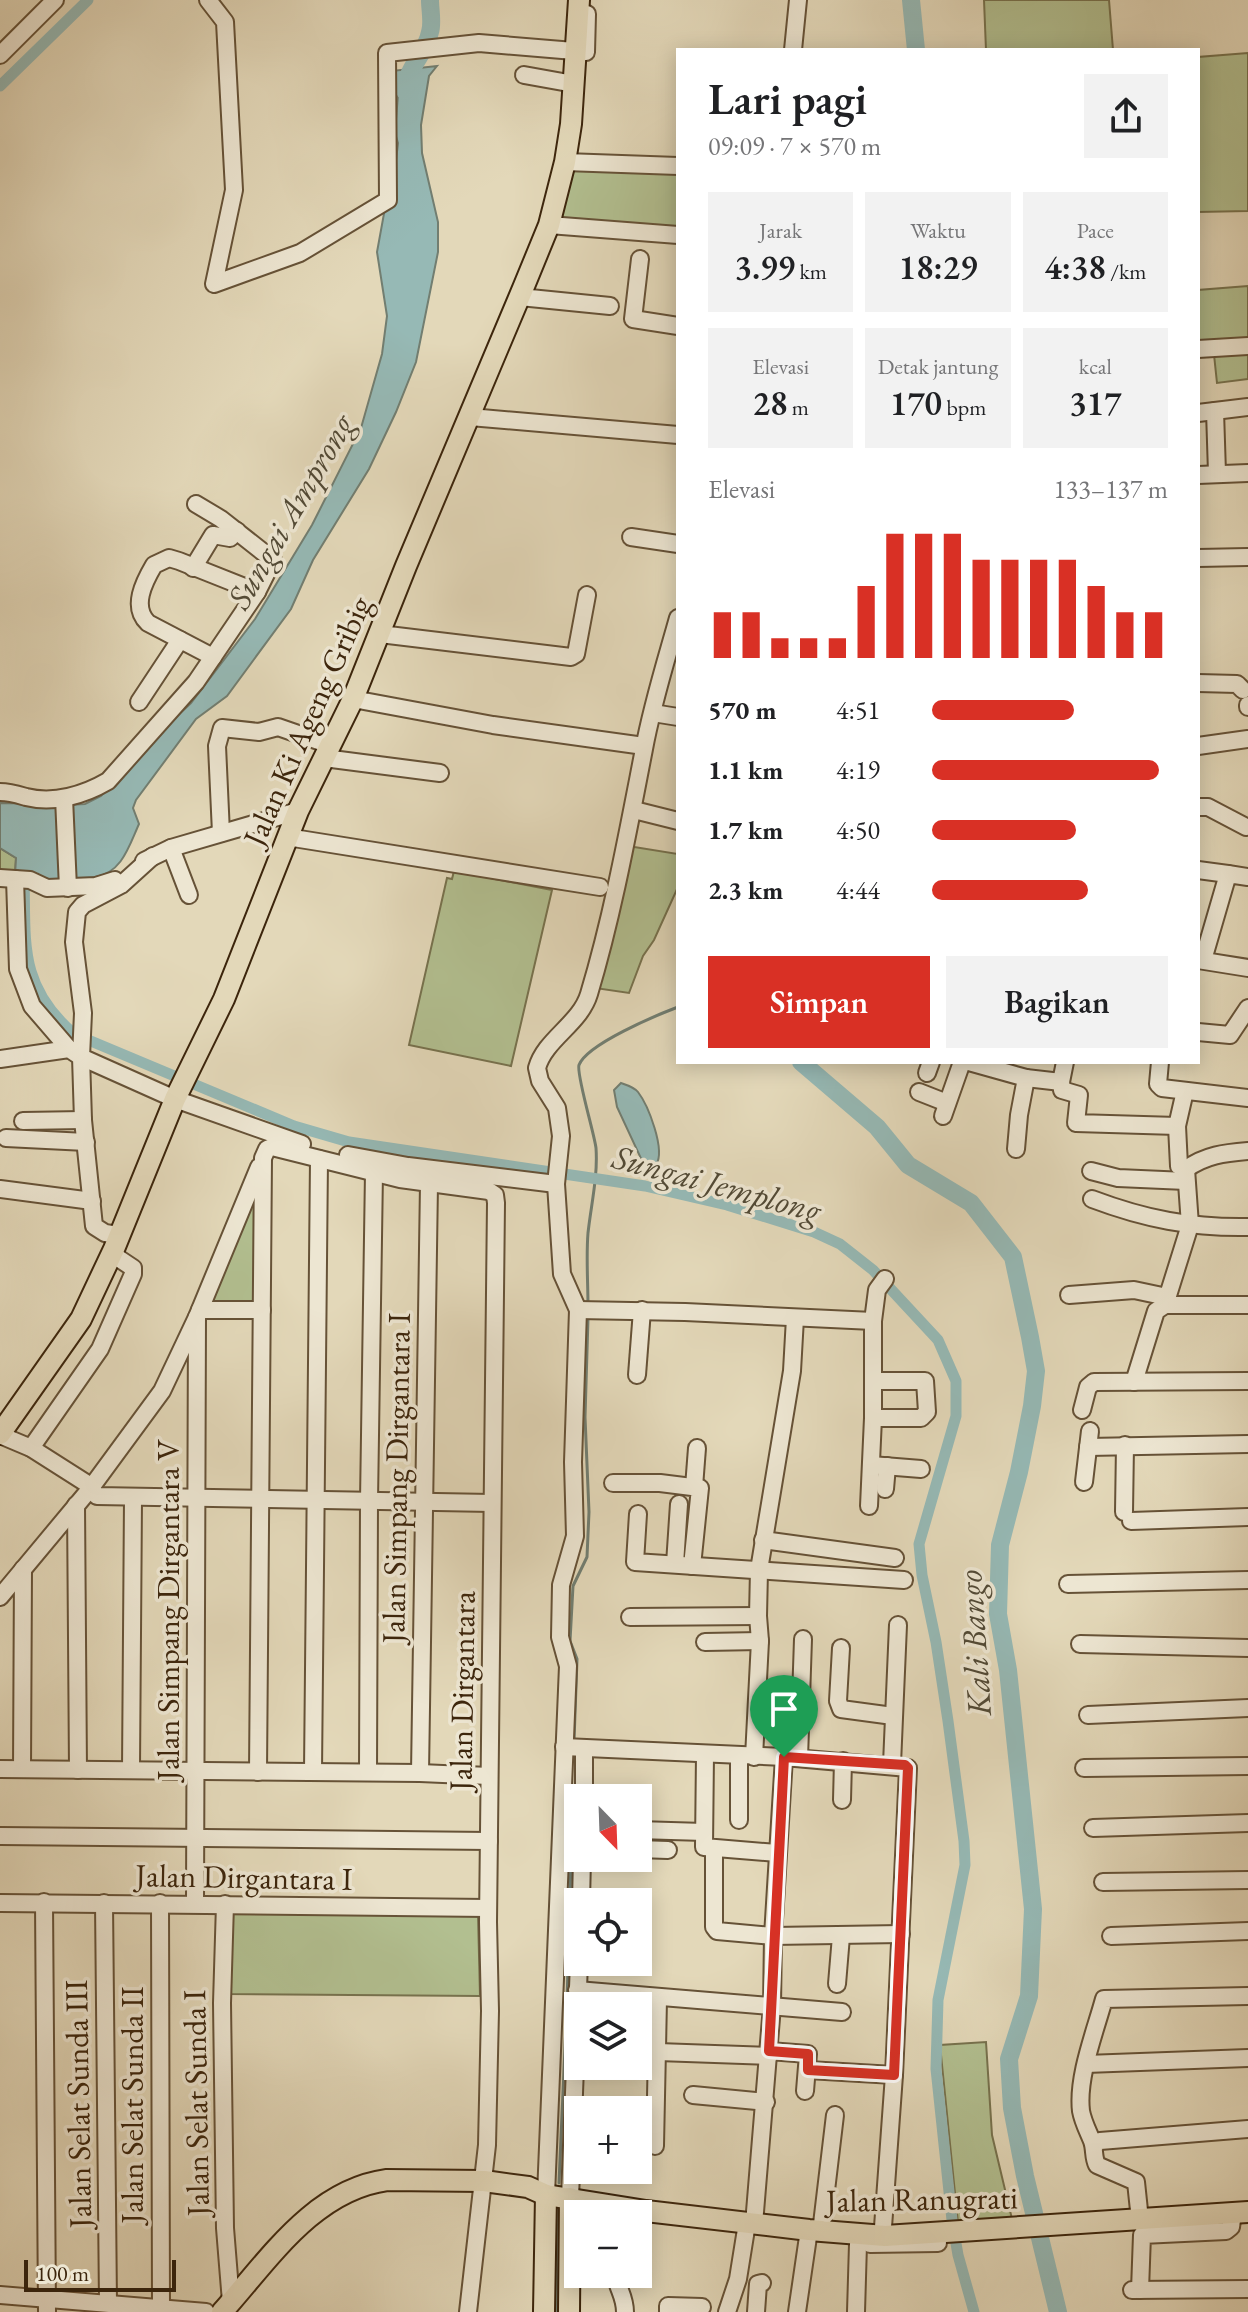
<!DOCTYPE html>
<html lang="id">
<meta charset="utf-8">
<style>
:root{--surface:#fff;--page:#f2f2f2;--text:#202124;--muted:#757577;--accent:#d93025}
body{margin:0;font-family:"EB Garamond",serif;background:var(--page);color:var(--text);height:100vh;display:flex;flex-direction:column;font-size:30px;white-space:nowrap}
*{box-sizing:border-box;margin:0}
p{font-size:26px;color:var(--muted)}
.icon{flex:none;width:44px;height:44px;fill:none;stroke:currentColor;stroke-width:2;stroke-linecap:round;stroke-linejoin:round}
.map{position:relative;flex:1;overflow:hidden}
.panel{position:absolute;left:676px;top:48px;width:524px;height:1016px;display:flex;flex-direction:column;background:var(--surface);border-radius:0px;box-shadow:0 4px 20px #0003}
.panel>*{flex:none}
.needle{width:52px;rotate:157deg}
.tools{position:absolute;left:564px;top:1784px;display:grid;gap:16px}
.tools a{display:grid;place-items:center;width:88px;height:88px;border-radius:0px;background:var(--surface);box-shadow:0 4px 20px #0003;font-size:40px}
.scale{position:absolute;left:24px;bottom:20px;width:152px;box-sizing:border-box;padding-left:8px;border:4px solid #3c250c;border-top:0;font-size:22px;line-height:28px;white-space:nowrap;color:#3c250c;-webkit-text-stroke:6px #ede6d2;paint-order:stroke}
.pin{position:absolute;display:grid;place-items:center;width:68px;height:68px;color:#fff;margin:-82px -34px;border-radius:50% 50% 50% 0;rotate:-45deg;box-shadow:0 0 8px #0007}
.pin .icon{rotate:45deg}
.round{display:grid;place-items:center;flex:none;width:84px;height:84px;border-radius:0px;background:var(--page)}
.summary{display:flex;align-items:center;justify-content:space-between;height:136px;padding:0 32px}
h1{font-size:44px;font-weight:600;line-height:60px}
.metrics{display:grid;grid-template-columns:repeat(3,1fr);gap:12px;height:136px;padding:8px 32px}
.metrics div{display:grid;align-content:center;border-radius:0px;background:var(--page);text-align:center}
.metrics b{font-size:34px;font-weight:600}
.metrics small{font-size:22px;font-weight:400}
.metrics p{font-size:22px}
.chart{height:224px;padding:16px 32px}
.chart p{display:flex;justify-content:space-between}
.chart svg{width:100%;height:144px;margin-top:8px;stroke:var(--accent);stroke-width:6}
.cta{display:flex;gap:16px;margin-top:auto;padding:16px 32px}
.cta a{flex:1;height:92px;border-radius:0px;background:var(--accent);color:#fff;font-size:32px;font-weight:600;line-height:92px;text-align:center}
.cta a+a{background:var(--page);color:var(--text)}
ul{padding:0 32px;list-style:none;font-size:26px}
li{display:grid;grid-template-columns:128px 96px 1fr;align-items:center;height:60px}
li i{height:20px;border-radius:10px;background:var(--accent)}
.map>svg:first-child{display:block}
</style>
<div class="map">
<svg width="1248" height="2312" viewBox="0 0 1248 2312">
<rect width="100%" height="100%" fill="#e3d8b9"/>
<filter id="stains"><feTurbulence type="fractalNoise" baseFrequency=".0025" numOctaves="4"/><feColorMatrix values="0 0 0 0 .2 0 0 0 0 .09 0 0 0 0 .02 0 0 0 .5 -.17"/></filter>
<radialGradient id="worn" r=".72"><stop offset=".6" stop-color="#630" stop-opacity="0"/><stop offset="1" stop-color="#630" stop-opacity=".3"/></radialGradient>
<g fill="#b2bf90" stroke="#77724e" stroke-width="2">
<path d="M984,0h125l4,50h-127z"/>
<path d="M1248,53v158l-50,1v-155z"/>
<path d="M573,167l105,5v58l-120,-9z"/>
<path d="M1248,286v93l-31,4 -4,-38 -15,1v-56z"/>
<path d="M628,846l50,8v33l-24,53 -11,16 -14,37 -34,-5z"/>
<path d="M0,848l16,10 -1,17h-15z"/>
<path d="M454,871l98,19 -41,176 -102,-21 38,-167 5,1z"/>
<path d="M255,1189l4,115 -49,2z"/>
<path d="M231,1910l247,5 2,81 -251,-2z"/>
<path d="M986,2042l6,93 20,84 -54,4 -18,-178z"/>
</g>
<g fill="#96b9b5" stroke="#727e71" stroke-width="2">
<path d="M437,66l-8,10 -8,49 1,28 16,69v30l-22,110 -20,50 -27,57 -56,91 -22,49 -64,87 -31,23 -60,81 -3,8 6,16c-10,22 -17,49 -44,53 -10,2 -16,3 -26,-2l-2,-70 18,-1 16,-8 58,-63 32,-30 64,-84 57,-94 49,-97 21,-74 5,-38 -10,-64 8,-44 7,-13 6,-52 -3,-10 3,-39 -7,-23z"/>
<path d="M0,803l63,1 -3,75 -4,5 -14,-2 -4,-8 -6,2 -17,-1 1,-17 -16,-10z"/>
<path d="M621,1083c6,2 13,4 17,9 10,13 28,58 18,73l-6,2 -6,-2 -27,-58 -3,-17z"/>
</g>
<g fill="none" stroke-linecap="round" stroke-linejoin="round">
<g stroke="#727e71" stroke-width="3">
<path d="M588,1306c0,-24 -2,-49 0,-73 3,-28 10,-56 8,-85 -2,-16 -20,-74 -17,-83 8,-21 78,-50 99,-58"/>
<path d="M574,1741l3,-82 -7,-18 3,-55 14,-29 2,-45 -4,-95 3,-99"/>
<path d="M559,2183l8,-180 6,-215"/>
<path d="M556,2312l2,-104"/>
</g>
<g stroke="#96b9b5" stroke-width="11">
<path d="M0,86l88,-86"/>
<path d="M24,873c2,68 -7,112 50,161l220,92 55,16 296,44 82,19 87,27 26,12 33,26 65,70 18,41v35l-37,128 3,31 14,67 12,79 16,120 1,24 -27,135 -2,69 16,151 6,35 16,57"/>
</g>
<g stroke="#96b9b5" stroke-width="18">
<path d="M911,0l5,50"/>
<path d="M405,91c2,-25 21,-37 25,-59 3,-9 0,-22 0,-32"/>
<path d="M801,1062l76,65 31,38 63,38 42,54 17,80 6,34 -4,35 -13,66 -19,73 -2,69 10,56 25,239 -4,87 -20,63 3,49 13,68 33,136"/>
</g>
<defs>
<g id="minor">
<path d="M208,0l17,22 9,168 -20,94 86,-31 88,-53 -1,-147 92,-10 107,9 1,-38"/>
<path d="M793,50l5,-50"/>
<path d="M0,55l55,-55"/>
<path d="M524,75l50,9"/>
<path d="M565,162l113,4"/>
<path d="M549,225l129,10"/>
<path d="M640,259l-7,60 45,7"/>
<path d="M520,297l90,9"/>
<path d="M1198,349l50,-3"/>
<path d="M1215,411l2,62"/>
<path d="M1198,413l50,-6"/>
<path d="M470,417l208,18"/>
<path d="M1198,475l50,-2"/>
<path d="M631,537l47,7"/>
<path d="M1198,558l50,-1"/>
<path d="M193,568l20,-33 17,3 7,-7"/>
<path d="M380,634l191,23 5,-3 11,-59"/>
<path d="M213,657l-65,-34c-17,-16 -4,-41 6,-58l15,-7 10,3 78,31"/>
<path d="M1198,683l39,1 6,6"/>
<path d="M353,699l140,26 151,21"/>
<path d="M139,702l41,-62"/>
<path d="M1248,705v2"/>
<path d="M653,713l25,4"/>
<path d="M1198,746l50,-7"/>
<path d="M324,758l116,15"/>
<path d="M0,792c10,0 16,2 26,5 28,7 58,-2 82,-16l88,-99 61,-90 16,-32 -52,-41 -25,-15"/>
<path d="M64,798l4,90"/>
<path d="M1198,807h10l38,20"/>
<path d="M634,810l44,11"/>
<path d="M221,833l-4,-87 5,-18 37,4 19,-5 52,18"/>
<path d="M287,837l313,50"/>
<path d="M171,848l18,47"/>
<path d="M153,856l-32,29 -38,20 -6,7 -3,30 9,71 -2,44 94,42 127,45"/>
<path d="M144,861l27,-13 127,-37"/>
<path d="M1198,870l30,4"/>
<path d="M0,878l30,2 17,8 49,-2 19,-6"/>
<path d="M15,879l3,90 14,37 37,43"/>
<path d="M1198,960l50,8"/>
<path d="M1203,960l25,-86 20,3"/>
<path d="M1198,1032l32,3 18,-27"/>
<path d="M0,1059l69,-10 12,8 2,63 11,106 11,7 14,2"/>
<path d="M969,1062l57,16 -7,37 -3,34"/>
<path d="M1160,1062l-2,22 4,4 86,10"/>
<path d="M927,1073l4,-11"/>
<path d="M1026,1078l35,4 4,-20"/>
<path d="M1061,1082l1,8 17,5 -3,28 101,3"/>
<path d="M919,1092l28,11"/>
<path d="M943,1116l19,-54"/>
<path d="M23,1121l60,-1"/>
<path d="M6,1138l80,4"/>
<path d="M348,1155l60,11 148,18"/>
<path d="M1186,1169c20,-14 38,-16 62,-18"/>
<path d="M1091,1171l27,7 68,3"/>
<path d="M0,1189l92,12"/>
<path d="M1092,1199c53,20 99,29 156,28"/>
<path d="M1069,1295l65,-5 33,7"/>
<path d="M1165,1305h83"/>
<path d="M200,1310h62"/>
<path d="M578,1310l107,2 188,9"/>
<path d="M637,1375l5,-65"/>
<path d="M873,1381h52l2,31 -6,6h-48"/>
<path d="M1134,1382l22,-71 9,-6 25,-80 -4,-56 -7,-3 -2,-40 8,-35"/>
<path d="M1082,1410l6,-23 6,-5 154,-1"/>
<path d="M0,1435l31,13 55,35 11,13 395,7"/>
<path d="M1088,1447l160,-3"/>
<path d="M31,1448l69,-99 33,-75v-6l-21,-14"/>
<path d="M871,1465l50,4"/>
<path d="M1084,1482l6,-51"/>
<path d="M613,1483h47l40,5 -8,78"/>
<path d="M694,1487l3,-39"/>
<path d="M885,1489l2,-23"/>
<path d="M76,1505l2,265"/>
<path d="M869,1506l4,-88v-97l4,-31 8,-11"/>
<path d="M1124,1512l1,-67"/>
<path d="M638,1514l-3,48 269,18"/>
<path d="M1131,1521l117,-4"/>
<path d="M763,1540l132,18"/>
<path d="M675,1564l4,-60"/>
<path d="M1068,1584l180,-4"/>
<path d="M0,1597l90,-108 72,-98 35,-74 62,-150"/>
<path d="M630,1617l128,-1"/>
<path d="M705,1642l55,-1"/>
<path d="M1080,1644l168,4"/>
<path d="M841,1648l-3,53 3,8 52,7"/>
<path d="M1088,1715l160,-7"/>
<path d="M564,1747l220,10 124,11 -14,307 -11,152"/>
<path d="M584,1748v50"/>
<path d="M705,1754l-1,93 73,6"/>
<path d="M739,1757v63"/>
<path d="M754,1757l6,-116 -2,-25 1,-46 33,-199 3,-53"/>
<path d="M799,1758l4,-119"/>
<path d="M892,1764l6,-139"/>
<path d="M1084,1768l164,-2"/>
<path d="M0,1769l420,4 69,3"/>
<path d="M22,1769l1,-200"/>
<path d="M131,1769l2,-270"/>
<path d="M258,1772l5,-614 4,-9 5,-2 128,32 89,12 6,4 1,8 -8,719 2,89 -3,134 -19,167"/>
<path d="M313,1772l6,-613"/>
<path d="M368,1772l1,-271 5,-329"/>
<path d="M420,1773l9,-589"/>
<path d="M842,1800l1,-39"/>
<path d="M1093,1828l155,-5"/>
<path d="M638,1830l66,2"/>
<path d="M0,1836l489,5"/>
<path d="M638,1849l30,1"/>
<path d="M714,1850v77l3,4 56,5 128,-2"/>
<path d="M1103,1882l145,-2"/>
<path d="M44,1902l3,410"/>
<path d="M581,1902l1,-44"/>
<path d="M0,1903l488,5"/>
<path d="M104,1903l4,400"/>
<path d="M160,1903l1,404"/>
<path d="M195,1903l2,-586"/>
<path d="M225,1904l-3,99 3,225 6,74"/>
<path d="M1111,1936l137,-5"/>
<path d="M837,1984l4,-48"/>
<path d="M577,1990l265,22"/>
<path d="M769,2051l39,3 -3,37"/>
<path d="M658,2052l111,4"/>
<path d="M1086,2064l162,-6"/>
<path d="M808,2070l86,5"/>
<path d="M693,2095l73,7"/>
<path d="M1094,2145l6,-4 148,-12"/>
<path d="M655,2146l3,-147"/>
<path d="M546,2195l22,-529 -8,-29 1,-52 14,-49 -2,-74 5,-152 -16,-36 -6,-90 5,-48 -4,-28 -17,-27 -3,-13c8,-29 43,-44 52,-74 24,-80 39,-163 55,-245 8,-44 22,-88 34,-131"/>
<path d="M570,2198l9,-236"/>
<path d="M1140,2220l-4,-38 -39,-17c-4,-8 -2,-16 -5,-24 -4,-10 -9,-19 -11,-30 -4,-34 14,-79 23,-112l144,-3"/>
<path d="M754,2224l18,-218 1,-70 11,-179"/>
<path d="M822,2224l13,-109"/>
<path d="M870,2244l68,-1"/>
<path d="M616,2274c0,13 9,21 9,38"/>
<path d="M1132,2290l116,-1"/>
<path d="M1140,2290l2,-55 84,-4 5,-4 2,-14"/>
<path d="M0,2295l206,17"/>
<path d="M668,2312v-6l34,1"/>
<path d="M727,2312l11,-33 9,-56"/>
<path d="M756,2312l2,-28 4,-1"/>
<path d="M797,2312l12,-82"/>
<path d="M856,2312l2,-68"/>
</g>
<g id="major">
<path d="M0,1434l81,-115 33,-70 61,-150 49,-100 74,-188 55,-112 53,-133 118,-280 25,-61 16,-63 6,-38 8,-124"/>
<path d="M222,2312c46,-51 91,-122 165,-132l97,1 44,6 18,8 100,16 163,19 76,6 363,-24"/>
<path d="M544,2312l2,-117"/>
<path d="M569,2312l1,-114"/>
</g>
</defs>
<use href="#minor" stroke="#665237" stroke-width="20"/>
<use href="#major" stroke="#3c250c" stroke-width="24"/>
<use href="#minor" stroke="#ede6d2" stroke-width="16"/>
<use href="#major" stroke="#e3d8b9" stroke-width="20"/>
</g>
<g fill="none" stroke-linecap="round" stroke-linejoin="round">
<defs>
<path id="route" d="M784,1757l121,8 3,3 -14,307 -86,-5v-16l-39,-3z"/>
</defs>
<use href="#route" stroke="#fff" stroke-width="16"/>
<use href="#route" stroke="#d93025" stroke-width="10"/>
</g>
<g text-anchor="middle" stroke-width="7" stroke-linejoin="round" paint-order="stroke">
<g font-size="32" fill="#3c250c" stroke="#ede6d2">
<text transform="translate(307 721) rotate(-66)" y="11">Jalan Ki Ageng Gribig</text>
<text transform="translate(396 1478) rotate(-89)" y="11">Jalan Simpang Dirgantara I</text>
<text transform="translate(168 1610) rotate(-90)" y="11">Jalan Simpang Dirgantara V</text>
<text transform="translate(462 1691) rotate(-89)" y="11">Jalan Dirgantara</text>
<text transform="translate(244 1877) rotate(1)" y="11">Jalan Dirgantara I</text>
<text transform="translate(196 2103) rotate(-91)" y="11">Jalan Selat Sunda I</text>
<text transform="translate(78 2104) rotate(-91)" y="11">Jalan Selat Sunda III</text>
<text transform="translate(132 2105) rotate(-90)" y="11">Jalan Selat Sunda II</text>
<text transform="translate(922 2199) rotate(-1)" y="11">Jalan Ranugrati</text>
</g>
<g font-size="34" font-style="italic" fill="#524a36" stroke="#ede6d2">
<text transform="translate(290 511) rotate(-60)" y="12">Sungai Amprong</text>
<text transform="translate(717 1183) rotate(15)" y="12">Sungai Jemplong</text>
<text transform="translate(974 1643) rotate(-94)" y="12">Kali Bango</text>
</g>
</g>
<rect width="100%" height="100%" filter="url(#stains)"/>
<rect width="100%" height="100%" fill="url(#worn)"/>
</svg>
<div class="tools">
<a><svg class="needle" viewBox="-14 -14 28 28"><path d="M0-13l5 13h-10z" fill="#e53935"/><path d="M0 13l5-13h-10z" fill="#757577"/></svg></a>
<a><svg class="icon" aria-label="locate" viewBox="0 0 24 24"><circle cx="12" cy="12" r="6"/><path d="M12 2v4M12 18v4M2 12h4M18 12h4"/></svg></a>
<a><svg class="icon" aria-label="layers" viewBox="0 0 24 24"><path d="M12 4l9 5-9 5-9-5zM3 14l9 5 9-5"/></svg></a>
<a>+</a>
<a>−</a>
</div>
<div class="scale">100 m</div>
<div class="pin" style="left:784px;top:1757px;background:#1e9e55"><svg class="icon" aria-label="arrive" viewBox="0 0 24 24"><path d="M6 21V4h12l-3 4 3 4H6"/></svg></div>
<section class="panel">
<div class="summary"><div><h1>Lari pagi</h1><p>09:09 · 7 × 570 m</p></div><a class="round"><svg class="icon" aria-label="share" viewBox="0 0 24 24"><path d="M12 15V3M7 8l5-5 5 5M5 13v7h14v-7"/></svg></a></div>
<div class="metrics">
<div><p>Jarak</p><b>3.99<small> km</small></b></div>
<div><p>Waktu</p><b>18:29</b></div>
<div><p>Pace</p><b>4:38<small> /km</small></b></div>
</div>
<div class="metrics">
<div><p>Elevasi</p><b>28<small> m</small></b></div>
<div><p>Detak jantung</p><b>170<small> bpm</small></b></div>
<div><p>kcal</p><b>317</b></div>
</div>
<div class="chart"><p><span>Elevasi</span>133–137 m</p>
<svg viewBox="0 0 160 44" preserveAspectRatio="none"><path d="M5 44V30M15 44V30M25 44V38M35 44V38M45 44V38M55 44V22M65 44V6M75 44V6M85 44V6M95 44V14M105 44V14M115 44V14M125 44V14M135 44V22M145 44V30M155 44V30"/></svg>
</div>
<ul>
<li><b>570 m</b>4:51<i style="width:60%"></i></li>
<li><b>1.1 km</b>4:19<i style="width:96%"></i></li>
<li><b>1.7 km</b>4:50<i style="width:61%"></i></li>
<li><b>2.3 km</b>4:44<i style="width:66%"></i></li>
</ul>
<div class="cta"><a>Simpan</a><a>Bagikan</a></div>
</section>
</div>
